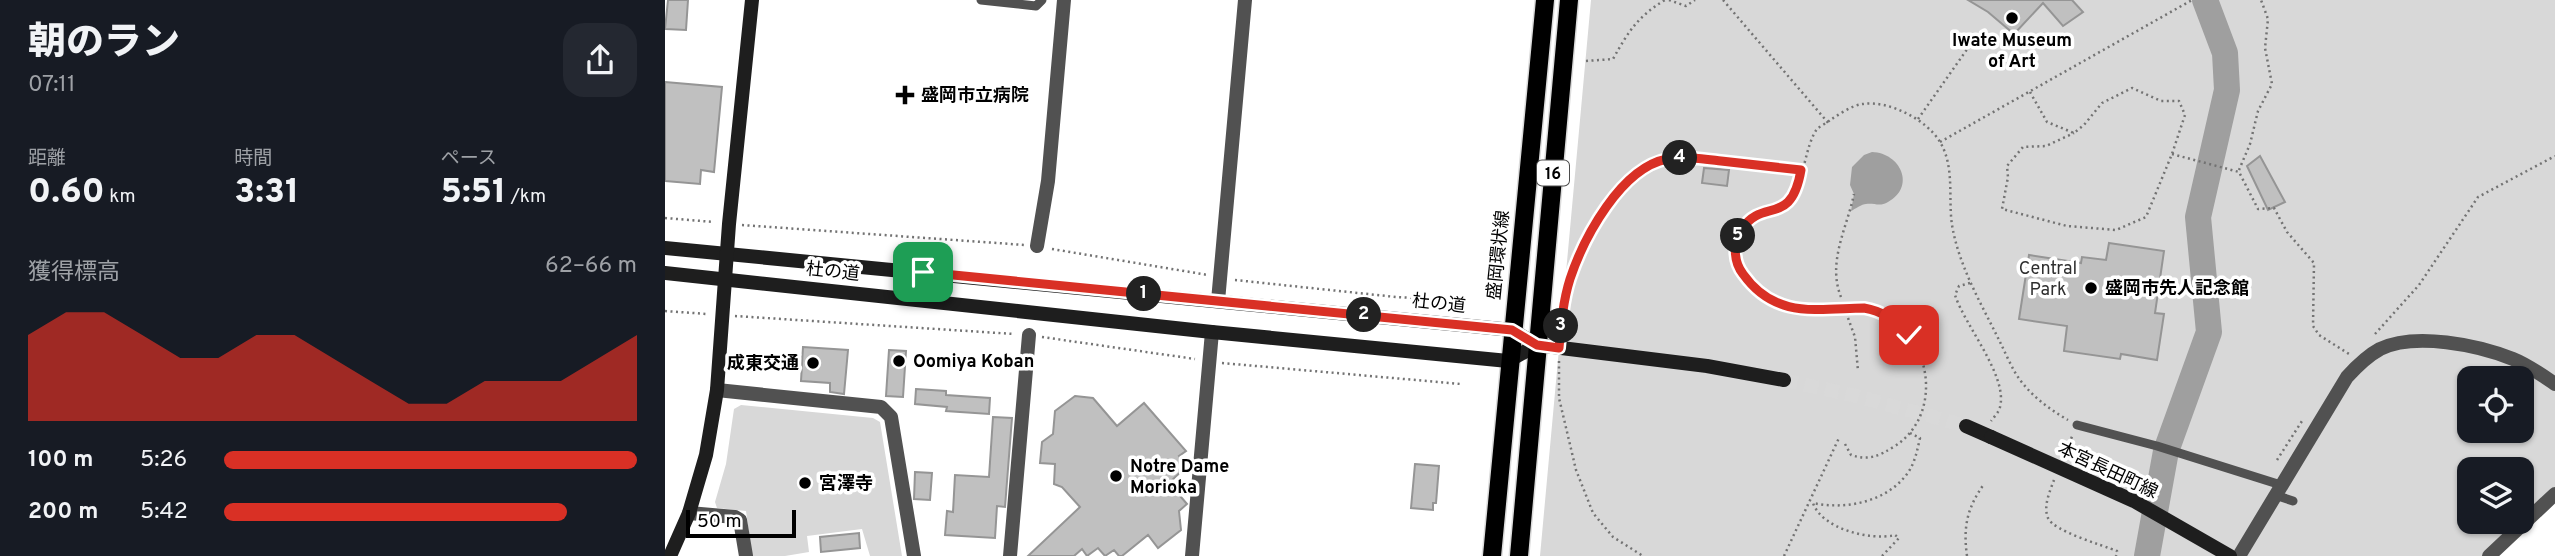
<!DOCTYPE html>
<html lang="ja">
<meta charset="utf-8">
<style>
:root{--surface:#171b24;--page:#242831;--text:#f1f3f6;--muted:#9ea1a6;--accent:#d93025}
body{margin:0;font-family:Overpass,"Noto Sans JP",sans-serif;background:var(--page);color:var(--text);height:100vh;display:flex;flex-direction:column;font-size:26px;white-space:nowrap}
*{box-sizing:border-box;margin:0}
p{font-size:23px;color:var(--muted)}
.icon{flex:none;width:38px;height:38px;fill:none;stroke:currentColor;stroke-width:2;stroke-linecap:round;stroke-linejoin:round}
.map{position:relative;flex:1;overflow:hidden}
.panel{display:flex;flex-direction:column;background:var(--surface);width:665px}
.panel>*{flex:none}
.tools{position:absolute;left:1792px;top:366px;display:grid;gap:14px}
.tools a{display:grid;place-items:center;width:77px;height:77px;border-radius:14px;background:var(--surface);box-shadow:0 2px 5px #0004;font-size:35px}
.scale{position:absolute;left:21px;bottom:18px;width:110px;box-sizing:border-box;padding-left:7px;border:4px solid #000;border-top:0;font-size:19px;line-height:24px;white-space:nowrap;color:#000;-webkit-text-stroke:5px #fff;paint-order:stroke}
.pin{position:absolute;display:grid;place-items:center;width:60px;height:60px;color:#fff;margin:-30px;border-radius:14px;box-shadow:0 4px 10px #0006}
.km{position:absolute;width:35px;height:35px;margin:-18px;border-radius:50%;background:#222;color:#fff;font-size:19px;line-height:35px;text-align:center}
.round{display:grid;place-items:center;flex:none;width:74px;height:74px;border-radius:21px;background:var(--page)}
.summary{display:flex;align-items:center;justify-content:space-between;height:119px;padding:0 28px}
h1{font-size:38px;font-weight:800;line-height:52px}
.metrics{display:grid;grid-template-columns:repeat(3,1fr);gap:10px;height:119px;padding:7px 28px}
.metrics div{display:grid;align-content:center}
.metrics b{font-size:35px;font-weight:800}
.metrics small{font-size:19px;font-weight:400}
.metrics p{font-size:19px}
.chart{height:196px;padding:14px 28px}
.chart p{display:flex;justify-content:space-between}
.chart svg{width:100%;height:126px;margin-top:7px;fill:var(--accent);opacity:.7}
ul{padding:0 28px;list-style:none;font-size:23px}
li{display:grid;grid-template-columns:112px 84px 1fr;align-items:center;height:52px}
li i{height:18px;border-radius:9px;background:var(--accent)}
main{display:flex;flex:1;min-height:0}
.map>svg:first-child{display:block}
</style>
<main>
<section class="panel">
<div class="summary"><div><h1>朝のラン</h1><p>07:11</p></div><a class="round"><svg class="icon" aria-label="share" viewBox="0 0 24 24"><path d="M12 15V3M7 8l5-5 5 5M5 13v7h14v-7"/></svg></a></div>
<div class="metrics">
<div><p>距離</p><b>0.60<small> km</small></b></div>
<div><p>時間</p><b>3:31</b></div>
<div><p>ペース</p><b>5:51<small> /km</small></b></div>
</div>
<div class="chart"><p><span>獲得標高</span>62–66 m</p>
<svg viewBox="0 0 160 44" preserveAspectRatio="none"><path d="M0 44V14L10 6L20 6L30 14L40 22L50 22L60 14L70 14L80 22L90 30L100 38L110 38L120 30L130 30L140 30L150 22L160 14V44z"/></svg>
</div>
<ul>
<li><b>100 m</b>5:26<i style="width:100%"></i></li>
<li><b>200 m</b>5:42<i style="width:83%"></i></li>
</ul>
</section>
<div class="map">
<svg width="1890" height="556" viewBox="0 0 1890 556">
<rect width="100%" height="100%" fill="#fff"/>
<g fill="#d8d8d8" fill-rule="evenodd">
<path d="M926,0h964v494l-66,62h-949zM1804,378h53v52h-53zM1804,469h53v53h-53z"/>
<path d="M76,405l132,13 7,4 22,134h-32l-8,-27 -55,7 2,16 -24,4h-33l-6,-45 -29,-3 -2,-6 11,-38 8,-55z"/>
</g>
<path fill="#9f9f9f" d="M1207,152c29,1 44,35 16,50 -8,5 -13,1 -22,2 -4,0 -11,5 -15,7l3,-17 -4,-9 2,-18 12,-12z"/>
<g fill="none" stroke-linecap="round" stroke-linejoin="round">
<path stroke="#9f9f9f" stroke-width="26" d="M1482,556l19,-105 43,-119 -11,-115 29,-127 -2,-37 -20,-53"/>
</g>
<g fill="#c0c0c0" stroke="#959595" stroke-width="2">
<path d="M3,0h20l-2,30 -21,-1z"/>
<path d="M1303,0h104l11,12 -20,14 -20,-23 -29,31 -26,-22z"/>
<path d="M0,82l57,5 -8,85 -13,-2 -1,14 -35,-3z"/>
<path d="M1595,156l25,46 -17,8 -21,-44z"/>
<path d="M1039,168l25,2 -2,16 -25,-3z"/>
<path d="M1444,243l55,8 -9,62 9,1 -7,46 -36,-6 -1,5 -56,-8 3,-25 -48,-7 10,-64 52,8 1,-6 24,3z"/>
<path d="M138,347l45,3 -4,44 -14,-2v-9l-29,-2z"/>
<path d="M224,350l17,1 -3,46 -17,-1z"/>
<path d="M251,389l30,2v4l44,3 -1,16 -43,-3 1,-4 -32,-3z"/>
<path d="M410,396l18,2 24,28 27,-23 42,48 -7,5 8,10 -18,17 18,21 -8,7 2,19 -23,18 -10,-13 -26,21h-3l-5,-6 -9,6 -7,-8 -11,8 -5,-7 -8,7h-46l52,-49 -18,-20 -8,-3 1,-20 -15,-1 2,-21 11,-8 2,-23z"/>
<path d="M328,417l19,1 -7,89 -8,-1 -2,32 -50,-3 2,-24 6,1 2,-37 34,2z"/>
<path d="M750,464l24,2 -3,37h-3v7l-22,-2z"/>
<path d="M250,472l17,1 -2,27 -16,-1z"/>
<path d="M194,533l1,15 -39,4 -1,-15z"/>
</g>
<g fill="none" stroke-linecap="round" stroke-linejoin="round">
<path stroke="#d9d9d9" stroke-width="14" stroke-dasharray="14 7" stroke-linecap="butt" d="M1119,380l72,16 110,30"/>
<defs>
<g id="primary">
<path d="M827,556l53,-556"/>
<path d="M854,556l50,-556"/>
</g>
</defs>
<use href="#primary" stroke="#dbdbdb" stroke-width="21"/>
<g stroke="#737373" stroke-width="2.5" stroke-dasharray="2 3.5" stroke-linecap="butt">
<path d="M1004,0l17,6 9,-6"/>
<path d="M1058,0l107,125"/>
<path d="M921,61l27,-2c15,-27 25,-43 52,-59"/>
<path d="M1365,92l17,30 27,11 10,-8 18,-22 30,-15 29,13h18l6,14 -13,39 -26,63 -30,13 -49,-4 -65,-17 6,-32 -1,-11 16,-19 23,-1 28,-13"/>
<path d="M1253,119l57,-81"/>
<path d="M1275,142l252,-142"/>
<path d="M1507,154l67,18 19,37 16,-1 13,24 27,31 -1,63 6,9 30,19"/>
<path d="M1574,170l11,-26 8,-33 14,-27 -7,-36 3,-29 -7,-19"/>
<path d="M0,218l49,4"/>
<path d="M77,225l283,20"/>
<path d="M387,249l156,26"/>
<path d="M570,280l161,17 72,4"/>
<path d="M1305,283l-11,3 -4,9c10,31 53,81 45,112 -1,5 -6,10 -9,14"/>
<path d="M1176,297c-14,-35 6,-69 13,-103"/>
<path d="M0,311l42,3"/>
<path d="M70,316l279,18"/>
<path d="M1183,318l7,19 3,34"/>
<path d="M895,333c7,-57 43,-161 107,-174 32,-7 99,7 134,11"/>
<path d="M1710,334l44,-49 59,-88 77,-41"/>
<path d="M377,337l153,22"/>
<path d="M894,361v37l17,72 17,43 20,24 30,19"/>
<path d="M557,363l239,21"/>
<path d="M1180,444l6,11c18,6 28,1 44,-9 39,-25 40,-82 10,-115 -9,-10 -22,-19 -36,-22 -8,-2 -17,-1 -26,0 -30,2 -60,3 -85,-18 -9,-7 -18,-18 -21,-29 -5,-18 3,-36 18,-46 12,-8 26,-6 37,-17 10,-10 13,-54 25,-70 3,-3 10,-6 13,-9 10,-6 22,-15 33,-16 26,-4 64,16 77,38 15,25 8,56 12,83 7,42 30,80 48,117 6,12 12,27 20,38 13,17 29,29 48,40"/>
<path d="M1400,454l8,-20"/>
<path d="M1612,460l25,-39"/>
<path d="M1389,480c-4,11 -11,26 -6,38 5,13 54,27 69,33l-1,5"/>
<path d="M1119,556l55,-118"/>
<path d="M1217,556l17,-18 -4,-3c-24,6 -73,-6 -82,-32 33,7 73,-1 94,-29 8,-11 10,-23 13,-36l-10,-5"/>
<path d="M1302,556c-4,-29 0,-48 17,-72"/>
</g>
<g stroke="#515151" stroke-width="9">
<path d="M316,0l55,6 6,-6"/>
<path d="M1412,425l80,21 124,39"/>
<path d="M1610,495l18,6"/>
</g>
<g stroke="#515151" stroke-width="14">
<path d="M372,246l11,-65 16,-181"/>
<path d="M553,301l27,-301"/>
<path d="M52,390l164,17 10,10 23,139"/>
<path d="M24,513l46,4 5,3 6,36"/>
<path d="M345,556l19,-221"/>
<path d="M527,556l20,-224"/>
<path d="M1574,556l108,-179c10,-11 20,-21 33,-28 35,-17 98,-4 133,10 15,6 29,16 42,25"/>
<path d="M1824,556l66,-62"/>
</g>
<g stroke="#1e1e1e" stroke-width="14">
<path d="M0,248l847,82 25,15 170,21 77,14"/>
<path d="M0,273l547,59 296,29 29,-16"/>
<path d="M1301,426l25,11"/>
<path d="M5,556l19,-43 17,-58 11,-65 12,-166 23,-224"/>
</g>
<use href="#primary" stroke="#000" stroke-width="18"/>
<path stroke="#1e1e1e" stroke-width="14" d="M1326,437l143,64 96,55"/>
</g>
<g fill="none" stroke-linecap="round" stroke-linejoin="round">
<defs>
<path id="route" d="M258,272l589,58 25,15 22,3c2,-23 4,-47 11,-69 14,-42 51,-111 97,-120 18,-3 37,0 54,2 26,3 53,6 80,9 -10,58 -38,27 -59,59 -9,14 -9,32 1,45 32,45 73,35 121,34 18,3 33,13 45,27"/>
</defs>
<use href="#route" stroke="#fff" stroke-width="14"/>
<use href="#route" stroke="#d93025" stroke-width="9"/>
</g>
<g fill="#000" stroke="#fff" stroke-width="2.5">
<circle cx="1347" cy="18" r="7"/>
<path d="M236.5 84.5h7v7h7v7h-7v7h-7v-7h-7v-7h7z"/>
<circle cx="1426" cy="288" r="7"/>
<circle cx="234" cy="361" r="7"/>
<circle cx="148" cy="363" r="7"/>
<circle cx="451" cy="476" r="7"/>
<circle cx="140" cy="483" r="7"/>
</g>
<g text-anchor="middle" stroke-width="7" stroke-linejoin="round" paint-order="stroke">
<rect fill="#fff" stroke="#4c4c4c" stroke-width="2" x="872" y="160.5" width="32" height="25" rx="5"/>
<g font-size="16" font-weight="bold" fill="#000">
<text x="888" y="179">16</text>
</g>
<g font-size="18" font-weight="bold" fill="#000" stroke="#fff" text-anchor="start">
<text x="1347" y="46" text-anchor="middle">Iwate Museum<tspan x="1347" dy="21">of Art</tspan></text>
<text x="256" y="101">盛岡市立病院</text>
<text x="1440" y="294">盛岡市先人記念館</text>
<text x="248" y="367">Oomiya Koban</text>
<text x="134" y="369" text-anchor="end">成東交通</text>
<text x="465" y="472">Notre Dame<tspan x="465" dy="21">Morioka</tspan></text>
<text x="154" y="489">宮澤寺</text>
</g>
<g font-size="18" fill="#000" stroke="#fff">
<text transform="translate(833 255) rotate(-84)" y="6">盛岡環状線</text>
<text transform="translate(168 271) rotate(6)" y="6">杜の道</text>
<text transform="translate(774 303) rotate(6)" y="6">杜の道</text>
<text transform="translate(1443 470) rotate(25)" y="6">本宮長田町線</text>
</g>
<g font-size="18" fill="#2f2f2f" stroke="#fff">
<text x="1383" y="274">Central<tspan x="1383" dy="21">Park</tspan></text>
</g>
</g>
</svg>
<div class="tools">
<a><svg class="icon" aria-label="locate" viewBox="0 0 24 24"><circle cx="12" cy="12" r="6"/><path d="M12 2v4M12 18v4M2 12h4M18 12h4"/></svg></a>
<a><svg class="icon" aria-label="layers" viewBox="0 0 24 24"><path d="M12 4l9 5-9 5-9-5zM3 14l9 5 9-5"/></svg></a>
</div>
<div class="scale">50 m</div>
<div class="pin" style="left:258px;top:272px;background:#1e9e55"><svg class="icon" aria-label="arrive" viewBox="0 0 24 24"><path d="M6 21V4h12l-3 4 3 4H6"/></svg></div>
<div class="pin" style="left:1244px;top:335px;background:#d93025"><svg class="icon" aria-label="check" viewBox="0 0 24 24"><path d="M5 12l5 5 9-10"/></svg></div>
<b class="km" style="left:479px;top:294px">1</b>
<b class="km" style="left:699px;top:315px">2</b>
<b class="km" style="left:896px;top:326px">3</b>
<b class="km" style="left:1015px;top:158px">4</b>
<b class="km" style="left:1073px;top:236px">5</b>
</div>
</main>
